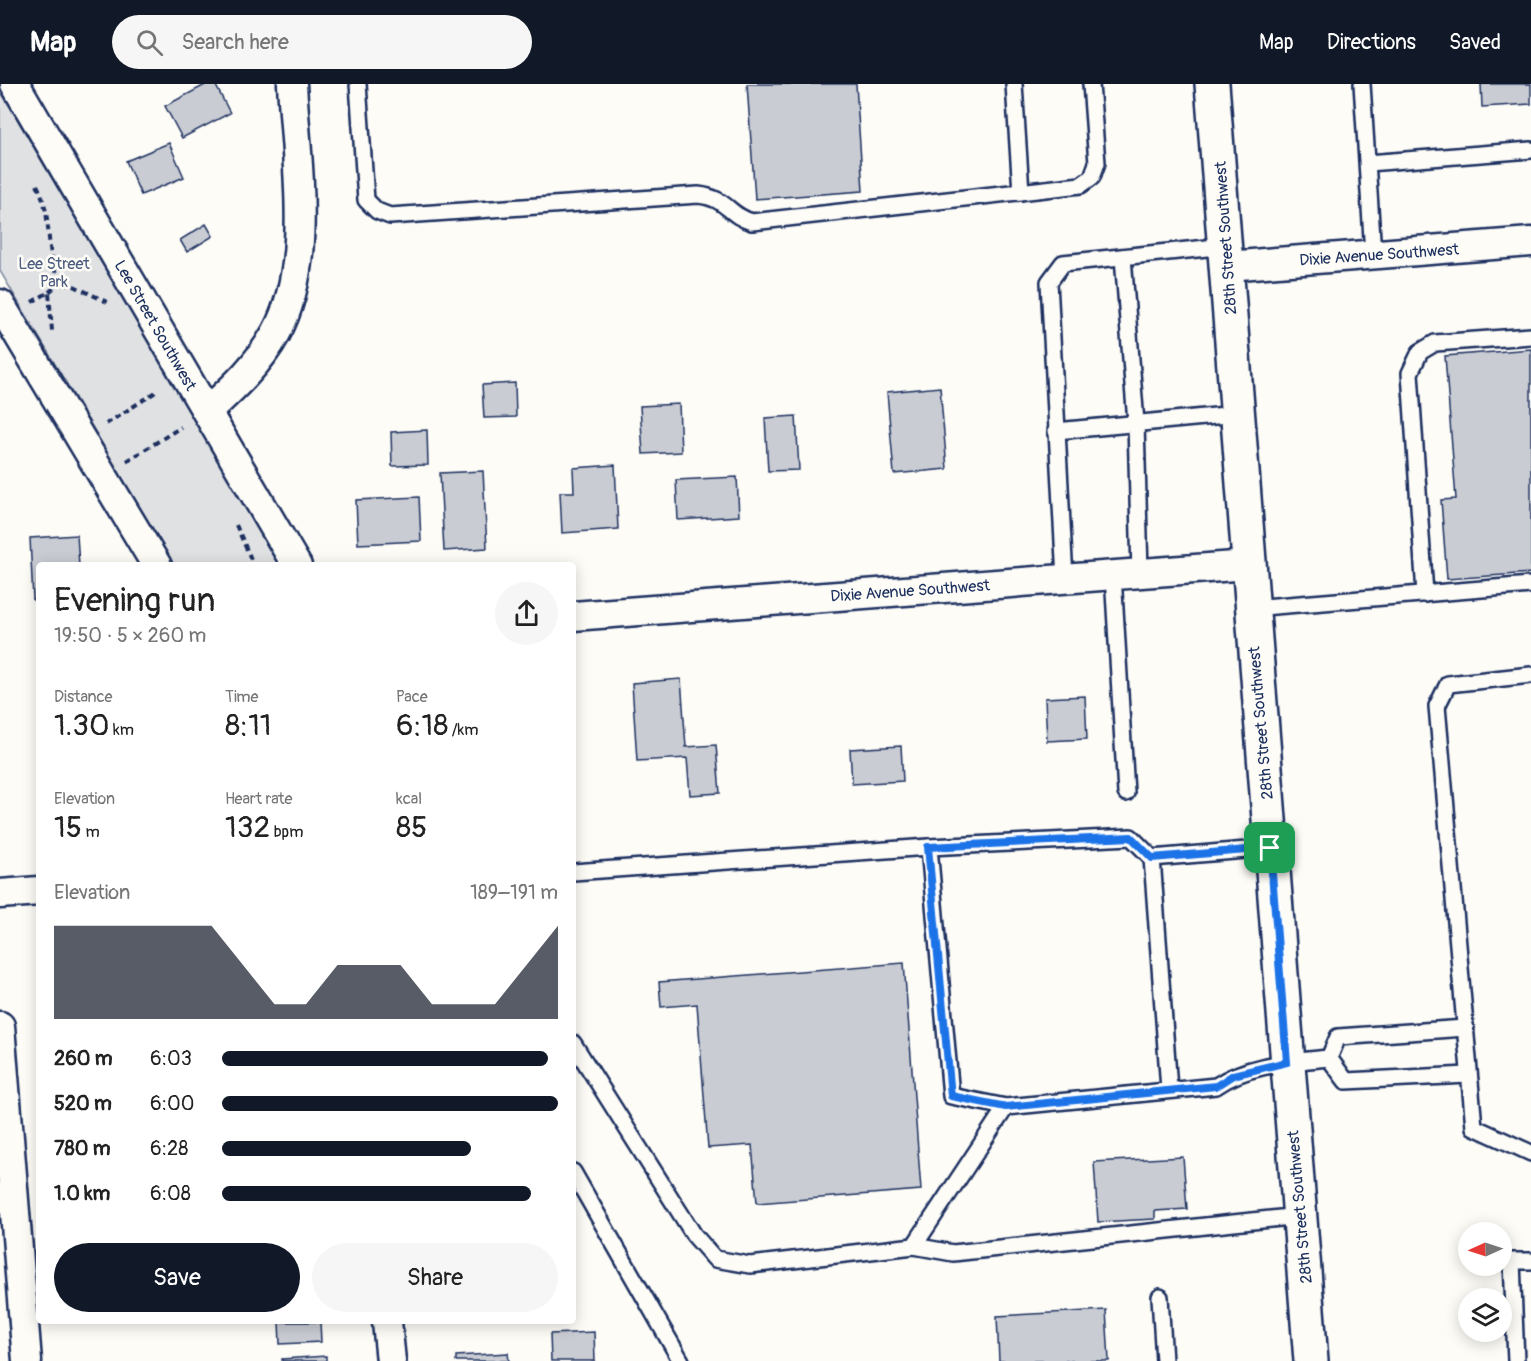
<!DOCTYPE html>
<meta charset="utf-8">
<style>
:root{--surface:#fff;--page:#f6f6f6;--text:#222;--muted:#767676;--accent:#111827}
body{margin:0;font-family:Pangolin,sans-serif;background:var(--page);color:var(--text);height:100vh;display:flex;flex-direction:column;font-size:22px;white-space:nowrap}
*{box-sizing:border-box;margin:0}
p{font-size:20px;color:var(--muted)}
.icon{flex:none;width:33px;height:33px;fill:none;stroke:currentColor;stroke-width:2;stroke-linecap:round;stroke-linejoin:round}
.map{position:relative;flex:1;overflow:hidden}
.drawer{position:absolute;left:36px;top:478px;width:540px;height:762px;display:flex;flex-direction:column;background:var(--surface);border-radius:6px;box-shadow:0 3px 15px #0003}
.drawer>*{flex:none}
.needle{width:39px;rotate:267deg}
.buttons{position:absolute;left:1458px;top:1138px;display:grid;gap:12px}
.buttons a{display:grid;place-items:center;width:54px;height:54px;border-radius:50%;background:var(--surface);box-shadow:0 3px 15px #0003;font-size:30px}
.pin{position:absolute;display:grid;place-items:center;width:51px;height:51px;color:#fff;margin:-26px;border-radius:12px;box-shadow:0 3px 9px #0006}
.round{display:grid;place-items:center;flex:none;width:63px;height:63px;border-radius:32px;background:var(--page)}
.summary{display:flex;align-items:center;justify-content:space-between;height:102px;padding:0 18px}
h1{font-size:33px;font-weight:600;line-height:45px}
.figures{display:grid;grid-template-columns:repeat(3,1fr);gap:9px;height:102px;padding:6px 18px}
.figures div{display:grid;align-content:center}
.figures b{font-size:30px;font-weight:600}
.figures small{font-size:16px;font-weight:400}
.figures p{font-size:16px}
.chart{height:168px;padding:12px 18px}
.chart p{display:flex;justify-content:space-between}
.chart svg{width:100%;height:108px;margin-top:6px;fill:var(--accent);opacity:.7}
.action{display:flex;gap:12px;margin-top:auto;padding:12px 18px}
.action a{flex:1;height:69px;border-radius:36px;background:var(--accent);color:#fff;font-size:24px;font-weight:600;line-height:69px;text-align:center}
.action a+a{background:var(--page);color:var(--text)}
ul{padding:0 18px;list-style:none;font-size:20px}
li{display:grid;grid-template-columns:96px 72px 1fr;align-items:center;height:45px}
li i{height:15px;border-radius:8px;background:var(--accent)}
header{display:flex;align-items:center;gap:36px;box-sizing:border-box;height:84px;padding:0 30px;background:var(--accent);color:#fff}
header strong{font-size:28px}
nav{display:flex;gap:33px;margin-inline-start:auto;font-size:21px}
.search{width:420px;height:54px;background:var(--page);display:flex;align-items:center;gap:15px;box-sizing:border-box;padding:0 21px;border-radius:33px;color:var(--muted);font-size:22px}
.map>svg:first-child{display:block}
</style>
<header>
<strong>Map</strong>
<div class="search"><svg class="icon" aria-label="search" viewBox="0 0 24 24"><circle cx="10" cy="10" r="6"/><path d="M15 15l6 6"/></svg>Search here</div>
<nav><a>Map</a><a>Directions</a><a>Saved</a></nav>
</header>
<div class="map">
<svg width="1531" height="1277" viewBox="0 0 1531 1277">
<rect width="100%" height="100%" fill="#fdfcf7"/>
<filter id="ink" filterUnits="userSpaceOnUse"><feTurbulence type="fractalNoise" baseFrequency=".0167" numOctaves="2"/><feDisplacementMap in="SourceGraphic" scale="12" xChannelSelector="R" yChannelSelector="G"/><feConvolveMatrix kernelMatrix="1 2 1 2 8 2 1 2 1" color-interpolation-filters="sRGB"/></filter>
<g filter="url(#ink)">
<path fill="#e0e1e3" stroke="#7e88a0" stroke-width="1.5" d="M0,6l279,475h-105l-174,-294z"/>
<g fill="#c9ccd3" stroke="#1b2f5e" stroke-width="1.5">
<path d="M207,0h8l15,29 -48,25 -17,-32z"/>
<path d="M747,0h109l7,107 -108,8z"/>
<path d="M1481,0h50v20l-49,3z"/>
<path d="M169,59l15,34 -43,18 -15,-34z"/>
<path d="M206,140l7,12 -26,16 -7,-12z"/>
<path d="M1531,265v224l-84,6 -6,-79 15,-1 -11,-143z"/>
<path d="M515,299l1,34 -32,1 -2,-33z"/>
<path d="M940,303l7,82 -53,5 -7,-82z"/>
<path d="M679,320l2,48 -38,2 -3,-48z"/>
<path d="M796,332l3,54 -31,1 -3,-53z"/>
<path d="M427,346l1,35 -36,1 -1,-34z"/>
<path d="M615,381l3,64 -56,4 -2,-41h14l-1,-24z"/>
<path d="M483,387l4,77 -43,3 -4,-78z"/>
<path d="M737,393l2,39 -61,4 -2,-40z"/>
<path d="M419,413l2,44 -63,3 -2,-44z"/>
<path d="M77,451l2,31h-40v33l-6,1 -3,-62z"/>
<path d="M681,595l5,68 30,-2 4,48 -30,2 -3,-37 -50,3 -5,-78z"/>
<path d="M1085,612l2,43 -40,2 -2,-43z"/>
<path d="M901,662l2,35 -51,3 -2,-35z"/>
<path d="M904,879l17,227 -164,13 -5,-58 -44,3 -11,-144 -36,3 -2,-25z"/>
<path d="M1183,1073l4,52 -32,2v8l-57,3 -4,-60z"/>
<path d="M1106,1226l3,51h-110l-2,-45z"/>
<path d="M279,1238h41l1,20 -41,2z"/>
<path d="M594,1248l1,29h-44l-1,-27z"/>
<path d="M508,1269l1,8h-53v-5z"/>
<path d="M326,1272v5h-44v-2z"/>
</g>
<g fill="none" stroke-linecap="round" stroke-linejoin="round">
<defs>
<g id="service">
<path d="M358,0l8,116 11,11 13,5 308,-21c30,3 29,20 54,27l329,-37 11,-8 5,-14 -6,-79"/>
<path d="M1014,0l7,108"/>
<path d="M1362,0l11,170"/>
<path d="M1368,79l163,-13"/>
<path d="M1123,173l13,166 4,150"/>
<path d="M1056,347l181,-17"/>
<path d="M1113,491l13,218"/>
<path d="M1065,495l-16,-297 14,-19 163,-17"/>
<path d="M1425,510l-15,-221 10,-21 15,-9 96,-7"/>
<path d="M1251,524l280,-23"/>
<path d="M1531,591l-83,9 -11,22 37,421 57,26"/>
<path d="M1270,764l-118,10 -21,-21 -202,10 22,249 55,11 210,-21c32,-22 75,-24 113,-28"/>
<path d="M1152,774l17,231"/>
<path d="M573,788l356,-25"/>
<path d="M573,959l121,192 21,24 35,6 164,-19"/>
<path d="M1329,974l17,23 122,-6"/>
<path d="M1329,974l9,-21 127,-9"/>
<path d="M1006,1023l-92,139 39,7 346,-37"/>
<path d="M573,1088l108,189"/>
<path d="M1160,1213l4,64"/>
<path d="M1516,1277l-4,-100h19"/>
</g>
<g id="minor">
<path d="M15,0l282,482"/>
<path d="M1227,182l304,-24"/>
<path d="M0,220l157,262"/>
<path d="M207,328c26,-24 52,-48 69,-79 38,-69 20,-173 16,-249"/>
<path d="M573,532l675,-51"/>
<path d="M0,810l39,-3"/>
<path d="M0,942l27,335"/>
<path d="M387,1238l4,39"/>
</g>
<path id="primary" d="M1212,0l99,1277"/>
</defs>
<use href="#service" stroke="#1b2f5e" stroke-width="20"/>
<use href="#minor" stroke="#1b2f5e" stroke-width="33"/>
<use href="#primary" stroke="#1b2f5e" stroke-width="38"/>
<g stroke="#1b2f5e" stroke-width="4" stroke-dasharray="6 4.5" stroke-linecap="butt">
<path d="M37,101c17,32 6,64 23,98l14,3 35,17"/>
<path d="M49,208l11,-9"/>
<path d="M32,218l17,-10 3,39"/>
<path d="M106,340l53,-34"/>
<path d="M127,377l54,-34"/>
<path d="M236,441l18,41"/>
</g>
<use href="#service" stroke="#fdfcf7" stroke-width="15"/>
<use href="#minor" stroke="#fdfcf7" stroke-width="28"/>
<use href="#primary" stroke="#fdfcf7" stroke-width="33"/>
</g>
</g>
<g fill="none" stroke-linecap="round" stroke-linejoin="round" filter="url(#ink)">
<defs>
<path id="route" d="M1131,753l21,21 118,-10 17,214 -54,13 -17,11 -210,21 -55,-11 -23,-249z"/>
</defs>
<use href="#route" stroke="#fff" stroke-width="12"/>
<use href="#route" stroke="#1a73e8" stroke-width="8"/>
</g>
<g text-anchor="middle" stroke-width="5" stroke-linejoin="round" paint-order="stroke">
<g font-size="16" fill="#1b2f5e" stroke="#fdfcf7">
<text transform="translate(1225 154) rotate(-94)" y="6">28th Street Southwest</text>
<text transform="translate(1379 170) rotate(-4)" y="6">Dixie Avenue Southwest</text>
<text transform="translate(156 241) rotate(60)" y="6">Lee Street Southwest</text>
<text transform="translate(910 506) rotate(-4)" y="6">Dixie Avenue Southwest</text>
<text transform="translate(1260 639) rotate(-95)" y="6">28th Street Southwest</text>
<text transform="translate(1299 1123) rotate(-95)" y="6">28th Street Southwest</text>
</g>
<g font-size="16" fill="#4c5c7f" stroke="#fdfcf7">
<text x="54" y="185">Lee Street<tspan x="54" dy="18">Park</tspan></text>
</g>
</g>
</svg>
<div class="buttons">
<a><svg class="needle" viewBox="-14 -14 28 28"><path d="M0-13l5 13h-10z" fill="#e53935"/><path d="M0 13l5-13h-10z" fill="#767676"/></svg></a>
<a><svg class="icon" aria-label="layers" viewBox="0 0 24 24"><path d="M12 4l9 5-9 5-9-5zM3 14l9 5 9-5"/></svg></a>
</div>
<div class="pin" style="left:1270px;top:764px;background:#1e9e55"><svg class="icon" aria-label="arrive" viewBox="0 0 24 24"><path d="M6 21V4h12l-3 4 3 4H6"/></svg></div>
<section class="drawer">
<div class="summary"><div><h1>Evening run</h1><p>19:50 · 5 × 260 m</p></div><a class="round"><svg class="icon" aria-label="share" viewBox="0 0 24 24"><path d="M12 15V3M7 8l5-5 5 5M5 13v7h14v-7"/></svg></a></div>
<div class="figures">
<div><p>Distance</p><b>1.30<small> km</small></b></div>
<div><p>Time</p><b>8:11</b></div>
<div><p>Pace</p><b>6:18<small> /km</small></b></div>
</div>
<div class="figures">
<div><p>Elevation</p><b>15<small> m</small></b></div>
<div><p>Heart rate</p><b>132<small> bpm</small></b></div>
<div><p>kcal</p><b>85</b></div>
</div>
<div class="chart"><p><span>Elevation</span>189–191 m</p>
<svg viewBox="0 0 160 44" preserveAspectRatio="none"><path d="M0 44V6L10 6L20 6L30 6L40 6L50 6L60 22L70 38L80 38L90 22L100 22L110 22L120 38L130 38L140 38L150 22L160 6V44z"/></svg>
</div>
<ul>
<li><b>260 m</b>6:03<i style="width:97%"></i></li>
<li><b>520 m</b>6:00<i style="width:100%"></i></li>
<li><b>780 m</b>6:28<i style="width:74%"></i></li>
<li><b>1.0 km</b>6:08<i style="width:92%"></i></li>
</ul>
<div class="action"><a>Save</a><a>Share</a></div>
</section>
</div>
